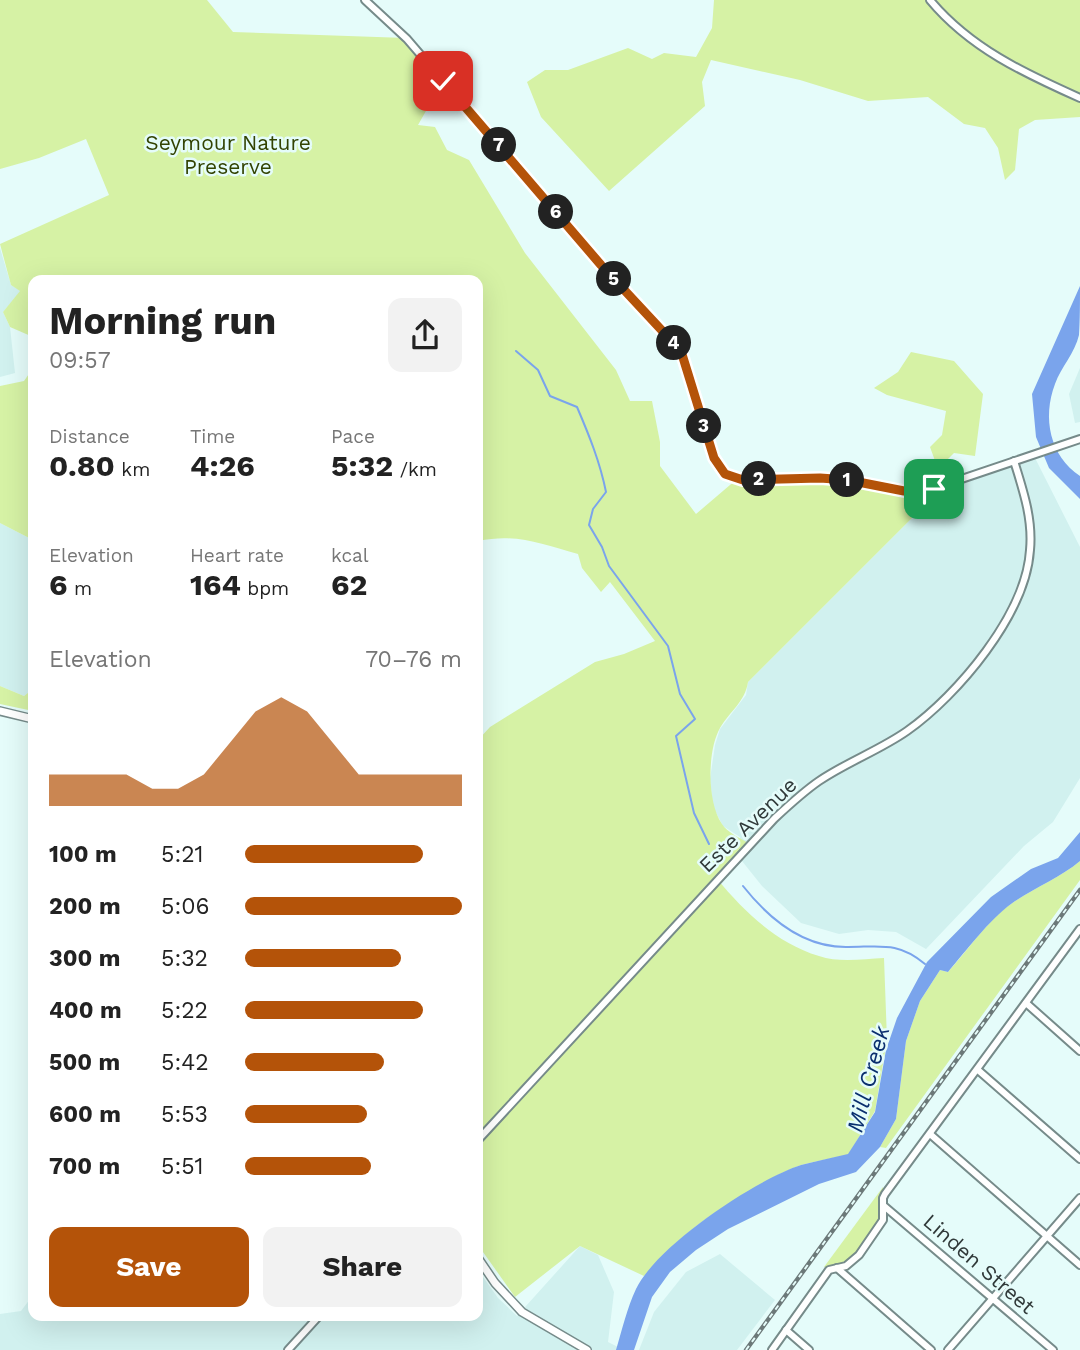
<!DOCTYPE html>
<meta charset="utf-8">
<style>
:root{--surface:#fff;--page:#f2f2f2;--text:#222;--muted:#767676;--accent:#b45309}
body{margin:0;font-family:"Work Sans",sans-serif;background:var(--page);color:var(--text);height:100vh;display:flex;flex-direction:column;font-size:26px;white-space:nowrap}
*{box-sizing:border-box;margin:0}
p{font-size:23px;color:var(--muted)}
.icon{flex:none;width:38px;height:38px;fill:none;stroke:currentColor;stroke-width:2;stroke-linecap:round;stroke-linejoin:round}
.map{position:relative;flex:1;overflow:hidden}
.drawer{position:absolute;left:28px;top:275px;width:455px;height:1046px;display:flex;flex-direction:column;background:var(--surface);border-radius:14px;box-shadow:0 7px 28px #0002}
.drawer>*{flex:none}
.pin{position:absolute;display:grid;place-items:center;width:60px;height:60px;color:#fff;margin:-30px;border-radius:14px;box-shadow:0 4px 10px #0006}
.km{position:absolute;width:35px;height:35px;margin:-18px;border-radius:50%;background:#222;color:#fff;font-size:19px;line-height:35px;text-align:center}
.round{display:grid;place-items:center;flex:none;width:74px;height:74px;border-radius:14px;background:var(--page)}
.head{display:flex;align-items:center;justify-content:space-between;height:119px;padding:0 21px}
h1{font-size:38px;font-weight:700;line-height:52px}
.figures{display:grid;grid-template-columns:repeat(3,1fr);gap:10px;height:119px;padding:7px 21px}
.figures div{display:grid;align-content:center}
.figures b{font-size:30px;font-weight:700}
.figures small{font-size:19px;font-weight:400}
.figures p{font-size:19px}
.chart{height:196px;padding:14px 21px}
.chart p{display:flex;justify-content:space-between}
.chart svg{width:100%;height:126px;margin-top:7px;fill:var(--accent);opacity:.7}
.button{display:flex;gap:14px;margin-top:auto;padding:14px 21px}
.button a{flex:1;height:80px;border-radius:14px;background:var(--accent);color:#fff;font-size:28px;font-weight:700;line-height:80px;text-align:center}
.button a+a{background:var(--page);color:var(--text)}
ul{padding:0 21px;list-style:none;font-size:23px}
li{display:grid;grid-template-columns:112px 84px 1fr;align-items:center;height:52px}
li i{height:18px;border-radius:9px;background:var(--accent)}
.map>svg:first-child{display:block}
</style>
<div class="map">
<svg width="1080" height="1350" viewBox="0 0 1080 1350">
<rect width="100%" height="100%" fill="#e5fcfa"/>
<g fill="#d1f1ef">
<path d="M0,248l11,37 10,6 -18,21 7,15 5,46 -15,4z"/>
<path d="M1080,368v54l-5,1 -6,-29z"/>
<path d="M1033,454l47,93v231l-27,44 -29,24 -98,103 -30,-17 -28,-2 -29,4 -38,-11 -39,-37 -24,-30 2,-19 -17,-11 -10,-19 -3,-28 5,-34 5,-16 26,-34 2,-13 196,-196z"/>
<path d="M0,523l33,17v149l-9,7 -24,-10z"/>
<path d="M580,1246l18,9 16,37 -6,50 16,8h-624v-36l21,-3 12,-16v21h445v-46l20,28 19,18z"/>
<path d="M720,1254l55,46 -38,50h-98l15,-38 32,-40z"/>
</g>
<g fill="#d6f2a5">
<path d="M0,0h207l26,32 173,6 37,43 -25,44 17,2 12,23 22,10 56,93 91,117 14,31h22l8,41v24l36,48 41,-35 83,-1 95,13 29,-5 -196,196c-3,20 -18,29 -28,46 -13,23 -13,74 2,96 5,8 18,14 26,19l-31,36c28,33 59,64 102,77 20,7 44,3 65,2l3,82 -12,71 -27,44c-16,3 -32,6 -47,10 -17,6 -33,15 -48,24 -46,27 -74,47 -109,87l-64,-30 -65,51 -37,-52v-505l12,-13 105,-65 29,-8 31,-13 -45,-59 -9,10 -19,-24 -4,-14c-37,-10 -61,-21 -100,-13v-261h-445v57l-23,-10 -7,-15 17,-21 -9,-6 -11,-41 109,-49 -23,-56 -47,19 -39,11z"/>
<path d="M714,0h366v117l-45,3 -16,9 -4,41 -10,10 -7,-32 -13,-20 -21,-4 -36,-27 -60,4 -68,-21 -89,-20 -9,22 3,24 -96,85 -68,-74 -14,-35 18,-12h23l60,-22 24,11 12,-6 32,4 16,-29z"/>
<path d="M911,352l43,9 29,33 -8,62 -21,-3 -16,16 -8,-22 12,-12 4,-24 -59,-16 -13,-7 24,-16z"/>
<path d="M33,368v172l-33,-17v-137l24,-5z"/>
<path d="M0,686l24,10 9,-7v22l-33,-7z"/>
<path d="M1080,861v19l-194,268 -6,-1 16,-28 10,-78 14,-40 20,-31 8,2c18,-20 42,-54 63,-68 22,-16 49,-26 69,-43z"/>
<path d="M883,1187l1,29 -33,47 -14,5 -13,-1z"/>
</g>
<g fill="#7aa4ec">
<path d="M1080,286c0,16 0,34 -1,49 -4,18 -18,32 -24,49 -13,34 -5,72 25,92v23l-31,-31 -13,-31 -4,-43z"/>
<path d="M1080,832v29c-20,17 -47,27 -69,43 -21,15 -46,48 -63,68l-8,-2 -20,31 -14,40 -10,78 -16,28 -24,25 -37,12 -91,45 -32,21 -26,22 -18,25 -18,53h-18c6,-20 11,-42 20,-61 21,-44 119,-109 165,-124 15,-4 31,-7 47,-11l27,-42 11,-62 11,-32 30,-56 64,-65 40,-28 27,-11z"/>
</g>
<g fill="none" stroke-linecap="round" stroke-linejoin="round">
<g stroke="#7aa4ec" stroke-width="2">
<path d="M516,351l22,19 12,26 27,11c12,28 23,55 29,85l-13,17 -4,16 13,22 7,19 59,80 12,48 15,25 -19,17 18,77 15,31"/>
<path d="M743,886c26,33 60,62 105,61 31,0 50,-6 77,17"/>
</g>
<defs>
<g id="minor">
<path d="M365,0l42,39 194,226 75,80 8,13 30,100 7,12 9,6 13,4h105l56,11h22l154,-52"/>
<path d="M930,0c40,48 94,73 150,98"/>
<path d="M1026,1003l54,48"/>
<path d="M978,1070l102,89"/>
<path d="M930,1134l150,131"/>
<path d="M478,1140l296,-321c14,-13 29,-27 45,-38 28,-19 61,-31 88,-50 51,-36 119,-117 123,-181 3,-31 -7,-60 -16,-89"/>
<path d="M884,1206l169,144"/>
<path d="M837,1268l94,82"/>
<path d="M786,1330l23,20"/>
<path d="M288,1350l31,-34"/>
<path d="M772,1350l57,-80 17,-4 13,-11 24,-35v-22l2,-4 195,-265"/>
<path d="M948,1350l132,-152"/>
</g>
<g id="major">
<path d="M0,711l33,8"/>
<path d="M478,1258l17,25 27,29 65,38"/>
</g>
</defs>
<use href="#minor" stroke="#768b8a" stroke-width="10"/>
<use href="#major" stroke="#768b8a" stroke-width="10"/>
<use href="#minor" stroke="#fff" stroke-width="6"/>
<use href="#major" stroke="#fff" stroke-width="7"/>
<defs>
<path id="rail" d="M746,1350l334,-460"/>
</defs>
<use href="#rail" stroke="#6c7979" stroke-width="4.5"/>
<use href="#rail" stroke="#e5fcfa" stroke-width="2" stroke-dasharray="5" stroke-linecap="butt"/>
</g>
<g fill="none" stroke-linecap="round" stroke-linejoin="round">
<defs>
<path id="route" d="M443,81l158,184 80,86 33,107 11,16 18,6 77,-2 28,2 56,11 30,-2"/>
</defs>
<use href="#route" stroke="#fff" stroke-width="14"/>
<use href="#route" stroke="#b45309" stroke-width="9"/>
</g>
<g text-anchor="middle" stroke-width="5" stroke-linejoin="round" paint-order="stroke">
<g font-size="21" fill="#324302" stroke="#e5fcfa">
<text x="228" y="150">Seymour Nature<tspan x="228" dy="24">Preserve</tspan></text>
</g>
<g font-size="21" fill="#303939" stroke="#e5fcfa">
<text transform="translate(748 825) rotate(-44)" y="7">Este Avenue</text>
<text transform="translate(979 1264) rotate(41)" y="7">Linden Street</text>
</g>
<g font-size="23" font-style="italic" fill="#0a2f6e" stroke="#e5fcfa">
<text transform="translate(868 1079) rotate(-75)" y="8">Mill Creek</text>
</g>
</g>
</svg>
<div class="pin" style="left:934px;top:489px;background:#1e9e55"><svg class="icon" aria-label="arrive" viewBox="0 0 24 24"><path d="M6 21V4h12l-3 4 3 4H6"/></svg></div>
<div class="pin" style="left:443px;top:81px;background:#d93025"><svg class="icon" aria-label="check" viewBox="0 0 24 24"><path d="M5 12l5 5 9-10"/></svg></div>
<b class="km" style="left:847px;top:480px">1</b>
<b class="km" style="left:759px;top:479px">2</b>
<b class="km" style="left:704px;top:426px">3</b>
<b class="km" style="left:674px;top:343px">4</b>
<b class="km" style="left:614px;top:279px">5</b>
<b class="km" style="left:556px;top:212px">6</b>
<b class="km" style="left:499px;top:145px">7</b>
<section class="drawer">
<div class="head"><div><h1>Morning run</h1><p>09:57</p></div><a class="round"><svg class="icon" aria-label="share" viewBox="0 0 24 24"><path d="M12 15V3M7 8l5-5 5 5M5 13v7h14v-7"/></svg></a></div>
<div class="figures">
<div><p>Distance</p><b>0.80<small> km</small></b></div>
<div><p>Time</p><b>4:26</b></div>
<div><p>Pace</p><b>5:32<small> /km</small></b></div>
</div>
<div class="figures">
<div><p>Elevation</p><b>6<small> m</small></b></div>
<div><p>Heart rate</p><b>164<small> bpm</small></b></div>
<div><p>kcal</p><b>62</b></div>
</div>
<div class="chart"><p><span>Elevation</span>70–76 m</p>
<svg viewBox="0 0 160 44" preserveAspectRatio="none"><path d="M0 44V33L10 33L20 33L30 33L40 38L50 38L60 33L70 22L80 11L90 6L100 11L110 22L120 33L130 33L140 33L150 33L160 33V44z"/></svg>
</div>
<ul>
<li><b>100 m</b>5:21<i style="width:82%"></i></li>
<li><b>200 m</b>5:06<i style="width:100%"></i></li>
<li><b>300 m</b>5:32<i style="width:72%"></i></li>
<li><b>400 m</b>5:22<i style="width:82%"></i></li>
<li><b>500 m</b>5:42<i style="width:64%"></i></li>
<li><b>600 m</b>5:53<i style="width:56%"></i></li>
<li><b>700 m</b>5:51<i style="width:58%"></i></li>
</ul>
<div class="button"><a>Save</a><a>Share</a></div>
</section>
</div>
